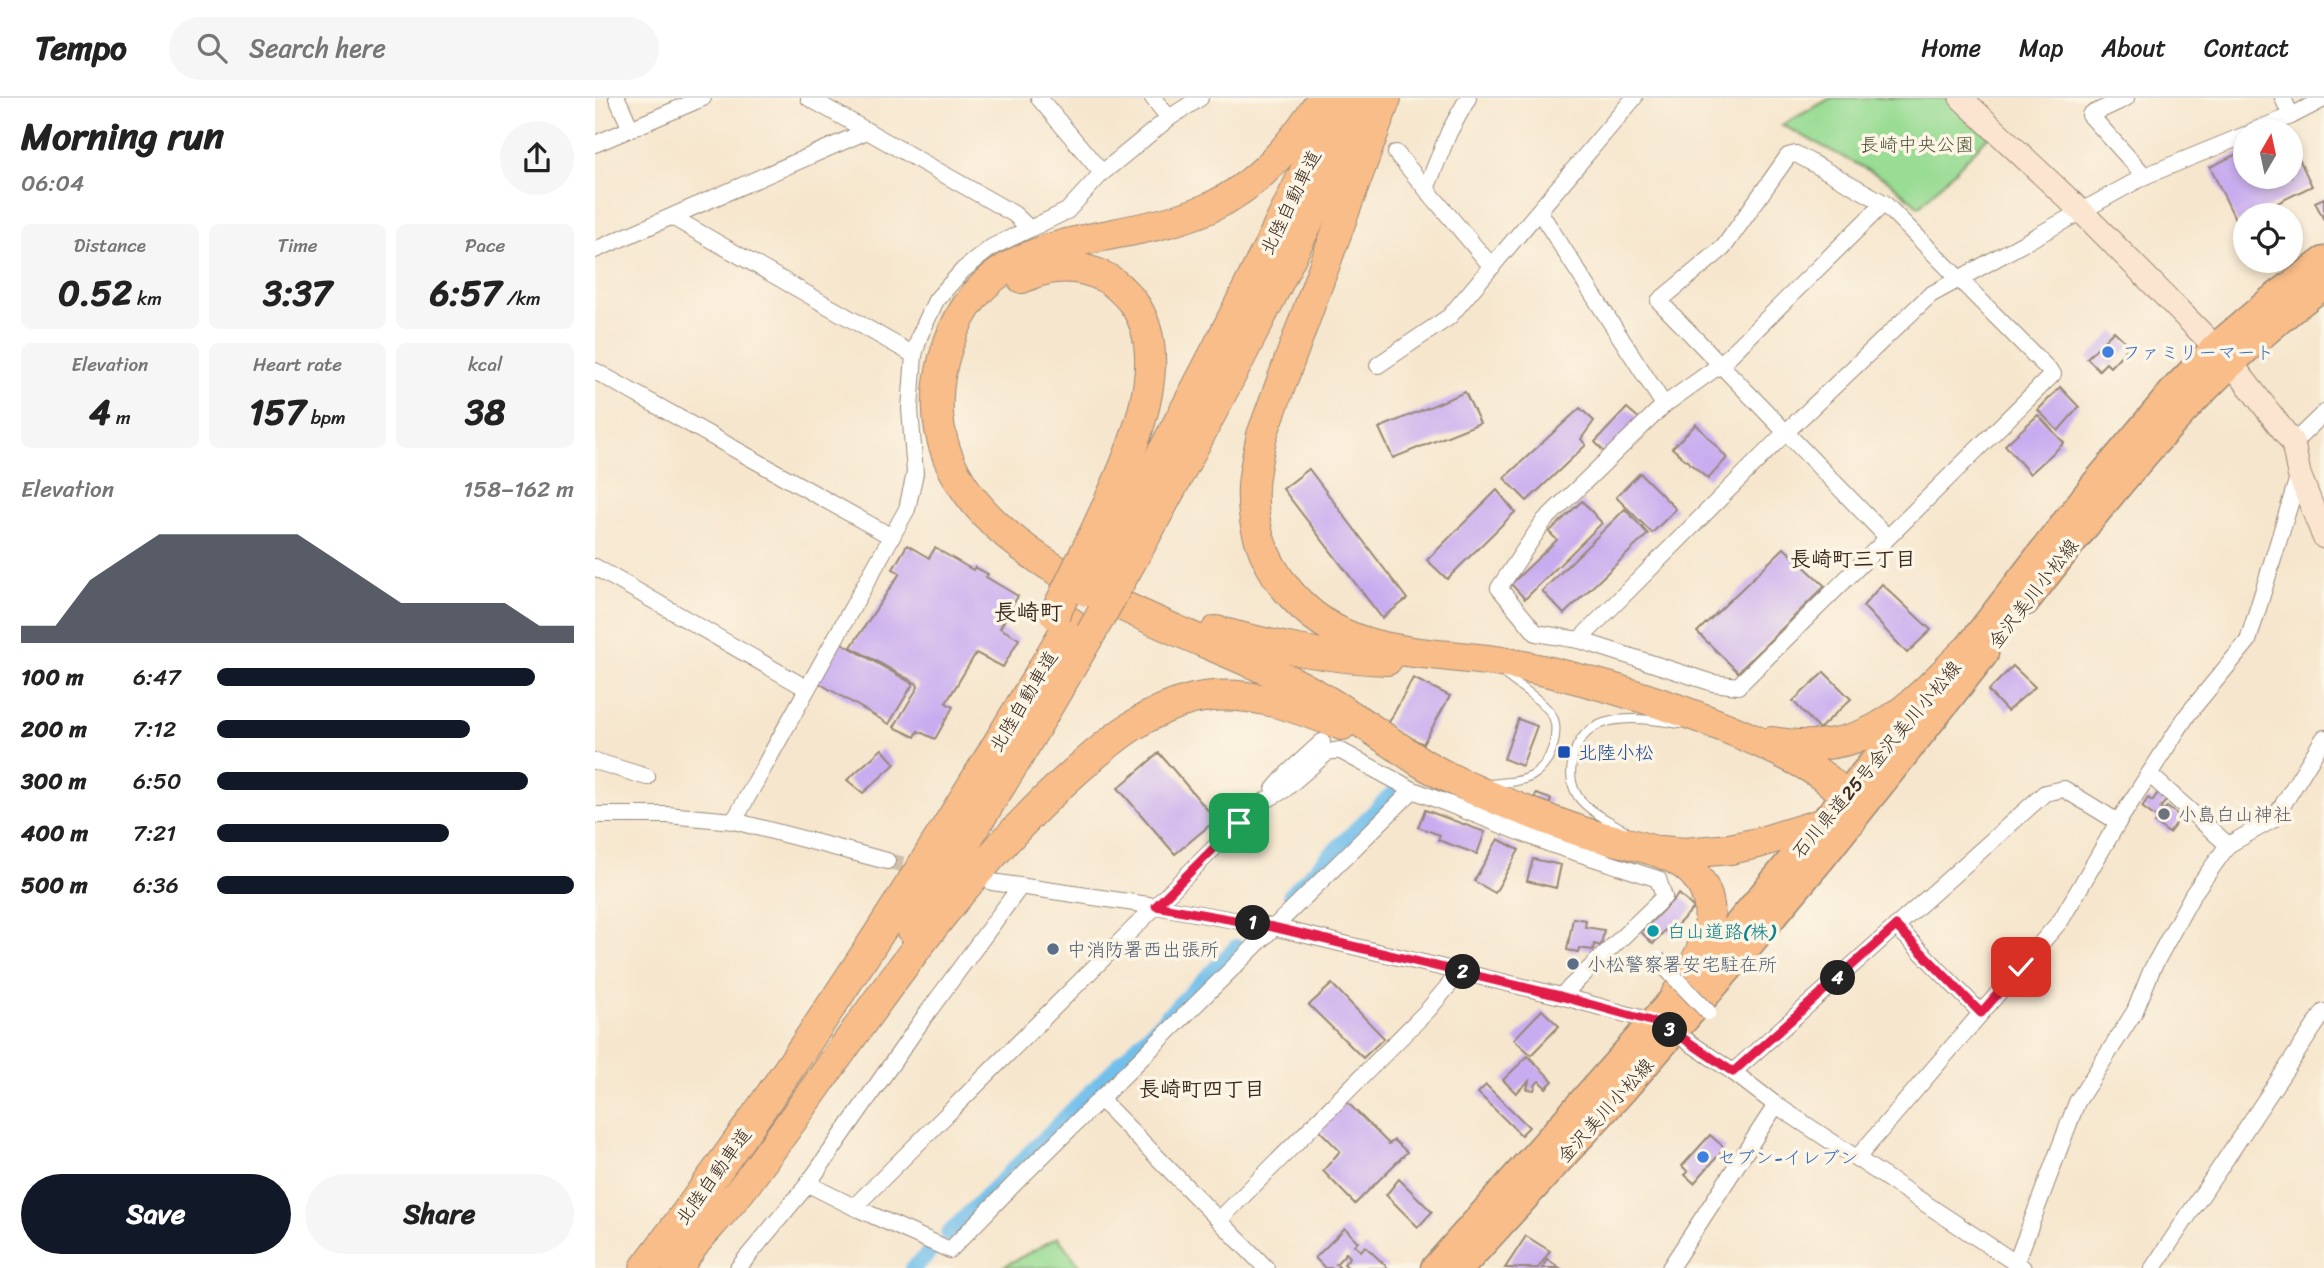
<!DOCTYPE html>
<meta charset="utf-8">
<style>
:root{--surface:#fff;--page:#f6f6f6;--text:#222;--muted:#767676;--line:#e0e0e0;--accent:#111827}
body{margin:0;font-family:Sriracha,"Klee One",sans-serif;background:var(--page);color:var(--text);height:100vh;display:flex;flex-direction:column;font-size:26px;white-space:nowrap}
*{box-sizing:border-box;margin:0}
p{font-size:23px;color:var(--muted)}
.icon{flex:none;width:38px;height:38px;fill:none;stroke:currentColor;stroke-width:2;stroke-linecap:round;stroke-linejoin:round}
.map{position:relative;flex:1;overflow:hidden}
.sheet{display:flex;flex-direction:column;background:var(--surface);width:595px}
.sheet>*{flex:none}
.needle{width:46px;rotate:9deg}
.controls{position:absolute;left:1638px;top:21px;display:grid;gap:14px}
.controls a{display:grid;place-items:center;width:70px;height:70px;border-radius:50%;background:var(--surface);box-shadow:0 4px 10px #0003;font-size:35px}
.pin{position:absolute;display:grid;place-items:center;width:60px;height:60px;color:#fff;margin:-30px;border-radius:14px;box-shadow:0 4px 10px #0006}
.km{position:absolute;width:35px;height:35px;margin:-18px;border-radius:50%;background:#222;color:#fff;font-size:19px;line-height:35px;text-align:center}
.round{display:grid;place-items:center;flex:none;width:74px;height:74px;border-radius:37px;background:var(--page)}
.headline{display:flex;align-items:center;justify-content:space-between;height:119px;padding:0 21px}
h1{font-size:38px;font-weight:700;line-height:52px}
.figures{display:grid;grid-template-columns:repeat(3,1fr);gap:10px;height:119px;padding:7px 21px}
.figures div{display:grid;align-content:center;border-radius:10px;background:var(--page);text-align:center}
.figures b{font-size:35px;font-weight:700}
.figures small{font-size:19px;font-weight:400}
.figures p{font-size:19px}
.chart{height:196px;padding:14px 21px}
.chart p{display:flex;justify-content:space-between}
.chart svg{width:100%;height:126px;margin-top:7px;fill:var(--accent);opacity:.7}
.action{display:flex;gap:14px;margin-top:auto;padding:14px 21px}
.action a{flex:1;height:80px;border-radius:42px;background:var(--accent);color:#fff;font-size:28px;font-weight:700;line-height:80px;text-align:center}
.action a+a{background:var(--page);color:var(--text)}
ul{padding:0 21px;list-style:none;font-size:23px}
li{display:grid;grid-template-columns:112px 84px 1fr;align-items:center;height:52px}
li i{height:18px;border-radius:9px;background:var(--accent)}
header{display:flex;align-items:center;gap:42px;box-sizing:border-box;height:98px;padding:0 35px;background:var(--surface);border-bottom:2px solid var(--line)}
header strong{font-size:33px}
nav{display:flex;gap:38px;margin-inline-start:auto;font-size:24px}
.search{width:490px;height:63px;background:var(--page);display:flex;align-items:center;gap:18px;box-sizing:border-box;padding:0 24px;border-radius:38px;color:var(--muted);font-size:26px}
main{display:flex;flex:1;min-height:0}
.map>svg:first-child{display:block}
</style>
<header>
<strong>Tempo</strong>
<div class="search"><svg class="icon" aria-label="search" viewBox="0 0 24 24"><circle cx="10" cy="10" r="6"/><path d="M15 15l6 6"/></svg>Search here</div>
<nav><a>Home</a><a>Map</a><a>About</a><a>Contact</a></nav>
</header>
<main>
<section class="sheet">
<div class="headline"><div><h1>Morning run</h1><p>06:04</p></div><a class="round"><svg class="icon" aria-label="share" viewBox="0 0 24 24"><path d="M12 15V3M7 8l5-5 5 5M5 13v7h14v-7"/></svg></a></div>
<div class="figures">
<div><p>Distance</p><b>0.52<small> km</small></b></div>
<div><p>Time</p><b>3:37</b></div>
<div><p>Pace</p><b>6:57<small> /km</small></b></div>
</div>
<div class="figures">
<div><p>Elevation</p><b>4<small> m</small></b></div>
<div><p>Heart rate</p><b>157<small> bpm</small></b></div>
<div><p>kcal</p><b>38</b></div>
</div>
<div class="chart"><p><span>Elevation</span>158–162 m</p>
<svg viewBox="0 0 160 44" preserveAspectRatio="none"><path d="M0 44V38L10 38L20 22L30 14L40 6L50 6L60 6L70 6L80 6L90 14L100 22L110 30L120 30L130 30L140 30L150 38L160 38V44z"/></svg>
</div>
<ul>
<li><b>100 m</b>6:47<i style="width:89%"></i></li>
<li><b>200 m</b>7:12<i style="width:71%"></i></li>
<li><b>300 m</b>6:50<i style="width:87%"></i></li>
<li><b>400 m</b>7:21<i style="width:65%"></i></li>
<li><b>500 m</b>6:36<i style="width:100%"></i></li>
</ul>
<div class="action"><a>Save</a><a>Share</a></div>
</section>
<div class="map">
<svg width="1729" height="1170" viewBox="0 0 1729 1170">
<rect width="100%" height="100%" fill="#fcf5e5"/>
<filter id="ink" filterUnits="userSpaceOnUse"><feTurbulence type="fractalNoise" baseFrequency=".0143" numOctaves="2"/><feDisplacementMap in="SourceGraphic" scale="14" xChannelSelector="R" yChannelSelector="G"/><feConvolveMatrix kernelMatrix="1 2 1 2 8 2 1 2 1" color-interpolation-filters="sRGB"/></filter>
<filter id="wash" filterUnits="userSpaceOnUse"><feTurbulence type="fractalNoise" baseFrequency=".00686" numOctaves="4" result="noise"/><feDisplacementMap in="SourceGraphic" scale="28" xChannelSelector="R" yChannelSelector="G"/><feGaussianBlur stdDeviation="1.57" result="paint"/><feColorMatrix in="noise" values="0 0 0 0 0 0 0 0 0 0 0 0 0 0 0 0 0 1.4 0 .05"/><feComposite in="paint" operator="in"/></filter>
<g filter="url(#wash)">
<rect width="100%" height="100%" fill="#f6e6cd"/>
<g fill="#99dc94" stroke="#6a8359" stroke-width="2">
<path d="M1236,0h123l35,38 -70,71 -30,-26 -107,-56z"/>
<path d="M463,1139l23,31h-80z"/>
</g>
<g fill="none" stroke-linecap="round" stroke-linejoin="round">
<g stroke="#72bfec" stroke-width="16">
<path d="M696,796l102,-101"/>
<path d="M353,1136l289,-287"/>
<path d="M318,1170l15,-14"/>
</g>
</g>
<g id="blocks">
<g fill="#c8acf0">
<path d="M1696,44l21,44 -59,29h-8v4l-8,4 -27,-56 35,-17v27h46z"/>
<path d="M1729,100v22l-9,-18z"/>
<path d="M1519,233l16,15 -20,21 -4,-4 -7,7 -12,-12z"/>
<path d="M1465,289l19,20 -21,24 -20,-21z"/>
<path d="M870,294l15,31 -87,35 -14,-30z"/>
<path d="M985,310l14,13 -13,18 5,6 -59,56 -23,-23z"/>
<path d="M1032,310l14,12 -35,34 -11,-12z"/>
<path d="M1443,317l26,28 -34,31 -25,-29z"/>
<path d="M1101,326l31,34 -19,21 -36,-31z"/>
<path d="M714,371l98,130 -25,19 -99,-129z"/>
<path d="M1045,375l36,36 -24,24 -36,-36z"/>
<path d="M902,392l18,22 -68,67 -20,-19z"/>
<path d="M987,403l20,22 -77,76 -14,-15 46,-44 -8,-8z"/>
<path d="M1030,411l23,25 -84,80 -22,-23z"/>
<path d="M312,447l22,13 6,-10 38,22 2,-3 13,7 -2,3 32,19 -18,32 19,11 -16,28 -27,-14 -30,50 7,4 -18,32 -17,-8 -3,6 -21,-10 24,-40 -1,-3 -66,-37 49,-74 -7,-4z"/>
<path d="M1189,450l41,38 -87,86 -41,-40z"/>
<path d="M1287,486l49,46 -24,23 -44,-47z"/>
<path d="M245,544l73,42 -24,40 -72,-42z"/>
<path d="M1418,568l22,21 -28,24 -19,-20z"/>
<path d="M1229,574l27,27 -32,30 -26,-28z"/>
<path d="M818,580l37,18 -27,48 -36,-18z"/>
<path d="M923,621l19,7 -15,40 -18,-7z"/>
<path d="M287,651l13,15 -32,29 -16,-13z"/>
<path d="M564,655l57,67 -41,34 -57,-66z"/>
<path d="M1566,691l9,7 -10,12 4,2 3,-3 14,10 -12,16 -14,-10 3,-4 -16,-12 6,-9 4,3z"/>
<path d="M941,696l15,5 -10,26 -15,-5z"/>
<path d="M830,712l60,22 -8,22 -39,-14 2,-5 -22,-8z"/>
<path d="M903,741l21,11 -24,43 -21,-12z"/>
<path d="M938,761l28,6 -5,23 -29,-7z"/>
<path d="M1084,796l15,14 -25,25 -4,-3 -12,14 -12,-12z"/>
<path d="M978,820l13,2 -1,7 19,3 -3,16 -7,-2 -1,6 -14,-2 -1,4 -11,-2z"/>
<path d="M737,886l52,54 -21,20 -54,-53z"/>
<path d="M947,912l17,16 -28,29 -17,-16z"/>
<path d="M933,958l25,25 -7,7 -7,-7 -3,3 -2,6 -7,-1 2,-8 -13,12 -13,-13z"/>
<path d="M891,987l43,42 -8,8 -43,-42z"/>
<path d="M751,1003l43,43 5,-4 13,12 -52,52 -32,-33 17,-20 -21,-21z"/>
<path d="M1115,1037l15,13 -31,35 -9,-8 3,-3 -6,-6z"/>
<path d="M804,1081l33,33 -14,15 -32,-32z"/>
<path d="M750,1130l13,14 -4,3 7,6 4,-5 23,22h-39l-5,-4 6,-7 -4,-4 -10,11 4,4h-15l-10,-10z"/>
<path d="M931,1138l24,15 -12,17h-33z"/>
<path d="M952,1161l13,9h-18z"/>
</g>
</g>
</g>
<g filter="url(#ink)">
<use href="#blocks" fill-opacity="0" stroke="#988876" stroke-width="2"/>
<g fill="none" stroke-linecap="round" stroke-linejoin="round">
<path stroke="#d1c0aa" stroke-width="16" stroke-dasharray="16 8" stroke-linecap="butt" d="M292,763l39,8"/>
<defs>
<g id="lane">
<path d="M893,686c35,-3 55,-2 66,-41 2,-11 3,-22 -4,-31 -12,-15 -32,-26 -46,-38"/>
<path d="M1030,732c-12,-7 -27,-14 -37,-23 -14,-11 -19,-26 -16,-44 8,-54 65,-46 107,-39"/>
</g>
<g id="street">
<path d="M22,0l14,31"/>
<path d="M214,0l205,116 15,14"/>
<path d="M444,0l63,75"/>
<path d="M558,0l16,20"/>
<path d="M1531,0l-36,17 55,61"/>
<path d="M1688,0l8,18"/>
<path d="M1658,33l38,-15 33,-17"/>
<path d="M0,46l108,-46"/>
<path d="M801,55l96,114"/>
<path d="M831,91l23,-57 19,-34"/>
<path d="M944,113l125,194"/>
<path d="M77,119l242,138"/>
<path d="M0,152l272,-119"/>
<path d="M783,267l71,-48 185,-219"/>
<path d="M0,273l297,166"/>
<path d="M1698,345l31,-30"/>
<path d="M1292,439l-228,-236 64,-53 65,-92 8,-2 88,49 169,171 -315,312 -25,-3 -134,-43 206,-207 145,-138 29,-16 186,-103 100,-41"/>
<path d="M0,469l211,121"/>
<path d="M984,542l-43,-7 -37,-45 45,-67 120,-116 56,-40 164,-162"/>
<path d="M0,663l52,16"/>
<path d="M1554,676l79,71"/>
<path d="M679,691l14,-16 34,-31"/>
<path d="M0,717h72l67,6 173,-312 8,-36 -5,-64 4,-54 6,-20 16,-35 27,-30 29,-23 75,-36 35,-38 67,-55 31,-20"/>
<path d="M139,723l153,40"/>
<path d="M397,784l163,24 118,21 288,69 93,26 20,10 59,40 43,33 247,163"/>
<path d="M1301,828l85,87"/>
<path d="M1138,974l312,-279 19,-4 54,33"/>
<path d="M505,1001l166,169"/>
<path d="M1262,1060l204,-238 57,-98 70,-108 60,-73 51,-167"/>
<path d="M213,1086l46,23 96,43 65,-67 398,-393"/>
<path d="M259,1109l385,-384 27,-23 18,-10 44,-38 11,-2 74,40 140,55 105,34 6,18 -103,99"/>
<path d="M625,1121l208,-209 32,-38"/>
<path d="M1421,1165l61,-161 58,-91 17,-42 41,-75 35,-49 46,-26 50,-81"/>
<path d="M143,1170l70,-84 117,-168 95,-129"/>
<path d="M1075,1170l106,-163"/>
<path d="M1558,1170l171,-256"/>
</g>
<path id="secondary" d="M1366,0l121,114 149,151 62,80 6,31 25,63"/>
<g id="primary">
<path d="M1431,504c90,-115 179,-229 298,-316"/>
<path d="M1357,570l143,-185 80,-95 41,-42 54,-46 54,-40"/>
<path d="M839,1170l281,-317 205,-246"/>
<path d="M866,1170l162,-177 108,-124 90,-107 164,-206"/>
</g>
<g id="highway">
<path d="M727,0c-28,45 -63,87 -113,110 -94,42 -220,14 -261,137 -68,200 217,272 345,337 46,23 86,53 129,81 25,15 52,27 79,38 27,11 55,22 82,31 36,12 94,15 116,48 27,40 -3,82 -24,117"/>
<path d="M791,0l-124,337c-4,18 -8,35 -9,52 -4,74 48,138 118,157 49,13 102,11 152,22 81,17 160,42 236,76 25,12 68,30 84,54 4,6 6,17 8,25l-28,2 -65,20 -28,6 -45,4 -24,-2"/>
<path d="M427,180c27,-13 54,-15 82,-1 11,5 20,15 28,24 47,62 -9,169 -36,229"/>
<path d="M519,444c79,-144 155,-290 223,-440"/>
<path d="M541,455c82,-149 160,-300 230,-455"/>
<path d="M621,533c56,15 112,27 171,29"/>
<path d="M1177,644c95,16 133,-30 194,-91"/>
<path d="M316,831l109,-175 71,-121"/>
<path d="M104,1140c16,-18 34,-37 48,-56 105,-140 199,-296 330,-412 35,-31 70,-60 116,-71 50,-12 103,8 149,26"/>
<path d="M50,1170c156,-205 295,-423 425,-646"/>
<path d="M82,1170l34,-47"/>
</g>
</defs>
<use href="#lane" stroke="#988876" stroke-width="10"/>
<use href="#street" stroke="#988876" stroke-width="18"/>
<use href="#secondary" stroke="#988876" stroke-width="25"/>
<use href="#primary" stroke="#988876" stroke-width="29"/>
<use href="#highway" stroke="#988876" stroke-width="32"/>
<use href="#lane" stroke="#fff" stroke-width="8"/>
<use href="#street" stroke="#fff" stroke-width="16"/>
<use href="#secondary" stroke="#fce5d0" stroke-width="23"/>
<use href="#primary" stroke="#f8bd89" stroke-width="26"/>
<use href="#highway" stroke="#f8bd89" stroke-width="30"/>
<defs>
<path id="street-bridge" d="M1062,861l51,53"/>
<g id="highway-bridge">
<path d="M492,493l27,-49"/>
<path d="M460,516l41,-84"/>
<path d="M496,535l45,-80"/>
</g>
</defs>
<use href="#street-bridge" stroke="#988876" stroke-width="18" stroke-linecap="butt"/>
<use href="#highway-bridge" stroke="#988876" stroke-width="32" stroke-linecap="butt"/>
<use href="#street-bridge" stroke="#fff" stroke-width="16"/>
<use href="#highway-bridge" stroke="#f8bd89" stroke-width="30"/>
</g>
</g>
<g fill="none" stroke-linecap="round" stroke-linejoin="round" filter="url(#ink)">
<defs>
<path id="route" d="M644,725l-83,83 117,21 287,69 94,26 20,10 59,40 163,-146 85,87 40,-46"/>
</defs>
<use href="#route" stroke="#fff" stroke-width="14"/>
<use href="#route" stroke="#e11d48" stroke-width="9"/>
</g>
<g fill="#3f7fe0" stroke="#fcf5e5" stroke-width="2.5">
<circle cx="1513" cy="254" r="7"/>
<circle cx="1108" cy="1059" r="7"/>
</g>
<rect fill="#1a4fb4" stroke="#fcf5e5" stroke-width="2.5" x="962" y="647" width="14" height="14" rx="3.5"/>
<circle fill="#6b7280" stroke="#fcf5e5" stroke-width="2.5" cx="1569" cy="716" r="7"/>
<circle fill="#0f9aa8" stroke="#fcf5e5" stroke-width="2.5" cx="1058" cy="833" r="7"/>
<g fill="#5c6f8a" stroke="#fcf5e5" stroke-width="2.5">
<circle cx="458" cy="851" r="7"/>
<circle cx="978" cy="866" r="7"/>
</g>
<g text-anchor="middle" stroke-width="7" stroke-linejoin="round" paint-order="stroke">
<g font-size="19" fill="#52563c" stroke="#fcf5e5">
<text x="1322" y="53">長崎中央公園</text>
</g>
<g font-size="19" fill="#3b2a1e" stroke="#fcf5e5">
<text transform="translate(695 104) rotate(-64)" y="7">北陸自動車道</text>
<text transform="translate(1438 495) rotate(-52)" y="7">金沢美川小松線</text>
<text transform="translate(428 603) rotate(-59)" y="7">北陸自動車道</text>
<text transform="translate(1281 661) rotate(-50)" y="7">石川県道25号金沢美川小松線</text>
<text transform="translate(1010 1012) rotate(-48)" y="7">金沢美川小松線</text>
<text transform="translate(118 1078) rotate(-54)" y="7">北陸自動車道</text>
</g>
<g font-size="19" fill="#366cbe" stroke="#fcf5e5" text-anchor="start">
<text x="1527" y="261">ファミリーマート</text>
<text x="1122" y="1066">セブン-イレブン</text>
</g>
<g font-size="19" fill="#164399" stroke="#fcf5e5" text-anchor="start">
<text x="983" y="661">北陸小松</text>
</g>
<g font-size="19" fill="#5b616d" stroke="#fcf5e5" text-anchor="start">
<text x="1583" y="723">小島白山神社</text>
</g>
<g font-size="19" fill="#0d838f" stroke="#fcf5e5" text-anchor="start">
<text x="1072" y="840">白山道路(株)</text>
</g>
<g font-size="19" fill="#4e5e75" stroke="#fcf5e5" text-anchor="start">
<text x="472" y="858">中消防署西出張所</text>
<text x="992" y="873">小松警察署安宅駐在所</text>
</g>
<g font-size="21" font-weight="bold" fill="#3b2a1e" stroke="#fcf5e5">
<text x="1258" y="468">長崎町三丁目</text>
<text x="607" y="998">長崎町四丁目</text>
</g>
<g font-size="23" font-weight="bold" fill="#3b2a1e" stroke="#fcf5e5">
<text x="433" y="522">長崎町</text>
</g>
</g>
</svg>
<div class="controls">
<a><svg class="needle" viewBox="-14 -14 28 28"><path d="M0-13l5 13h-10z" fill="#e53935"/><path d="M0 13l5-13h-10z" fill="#767676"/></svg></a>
<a><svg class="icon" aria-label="locate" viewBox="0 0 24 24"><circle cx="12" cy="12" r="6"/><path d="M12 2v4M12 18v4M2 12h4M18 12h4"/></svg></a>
</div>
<div class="pin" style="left:644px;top:725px;background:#1e9e55"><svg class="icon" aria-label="arrive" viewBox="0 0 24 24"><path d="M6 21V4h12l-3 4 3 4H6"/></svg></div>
<div class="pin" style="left:1426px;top:869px;background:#d93025"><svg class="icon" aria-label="check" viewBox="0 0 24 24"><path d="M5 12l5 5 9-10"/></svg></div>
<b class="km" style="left:658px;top:825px">1</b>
<b class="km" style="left:868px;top:874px">2</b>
<b class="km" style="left:1075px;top:932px">3</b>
<b class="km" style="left:1243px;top:880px">4</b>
</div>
</main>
